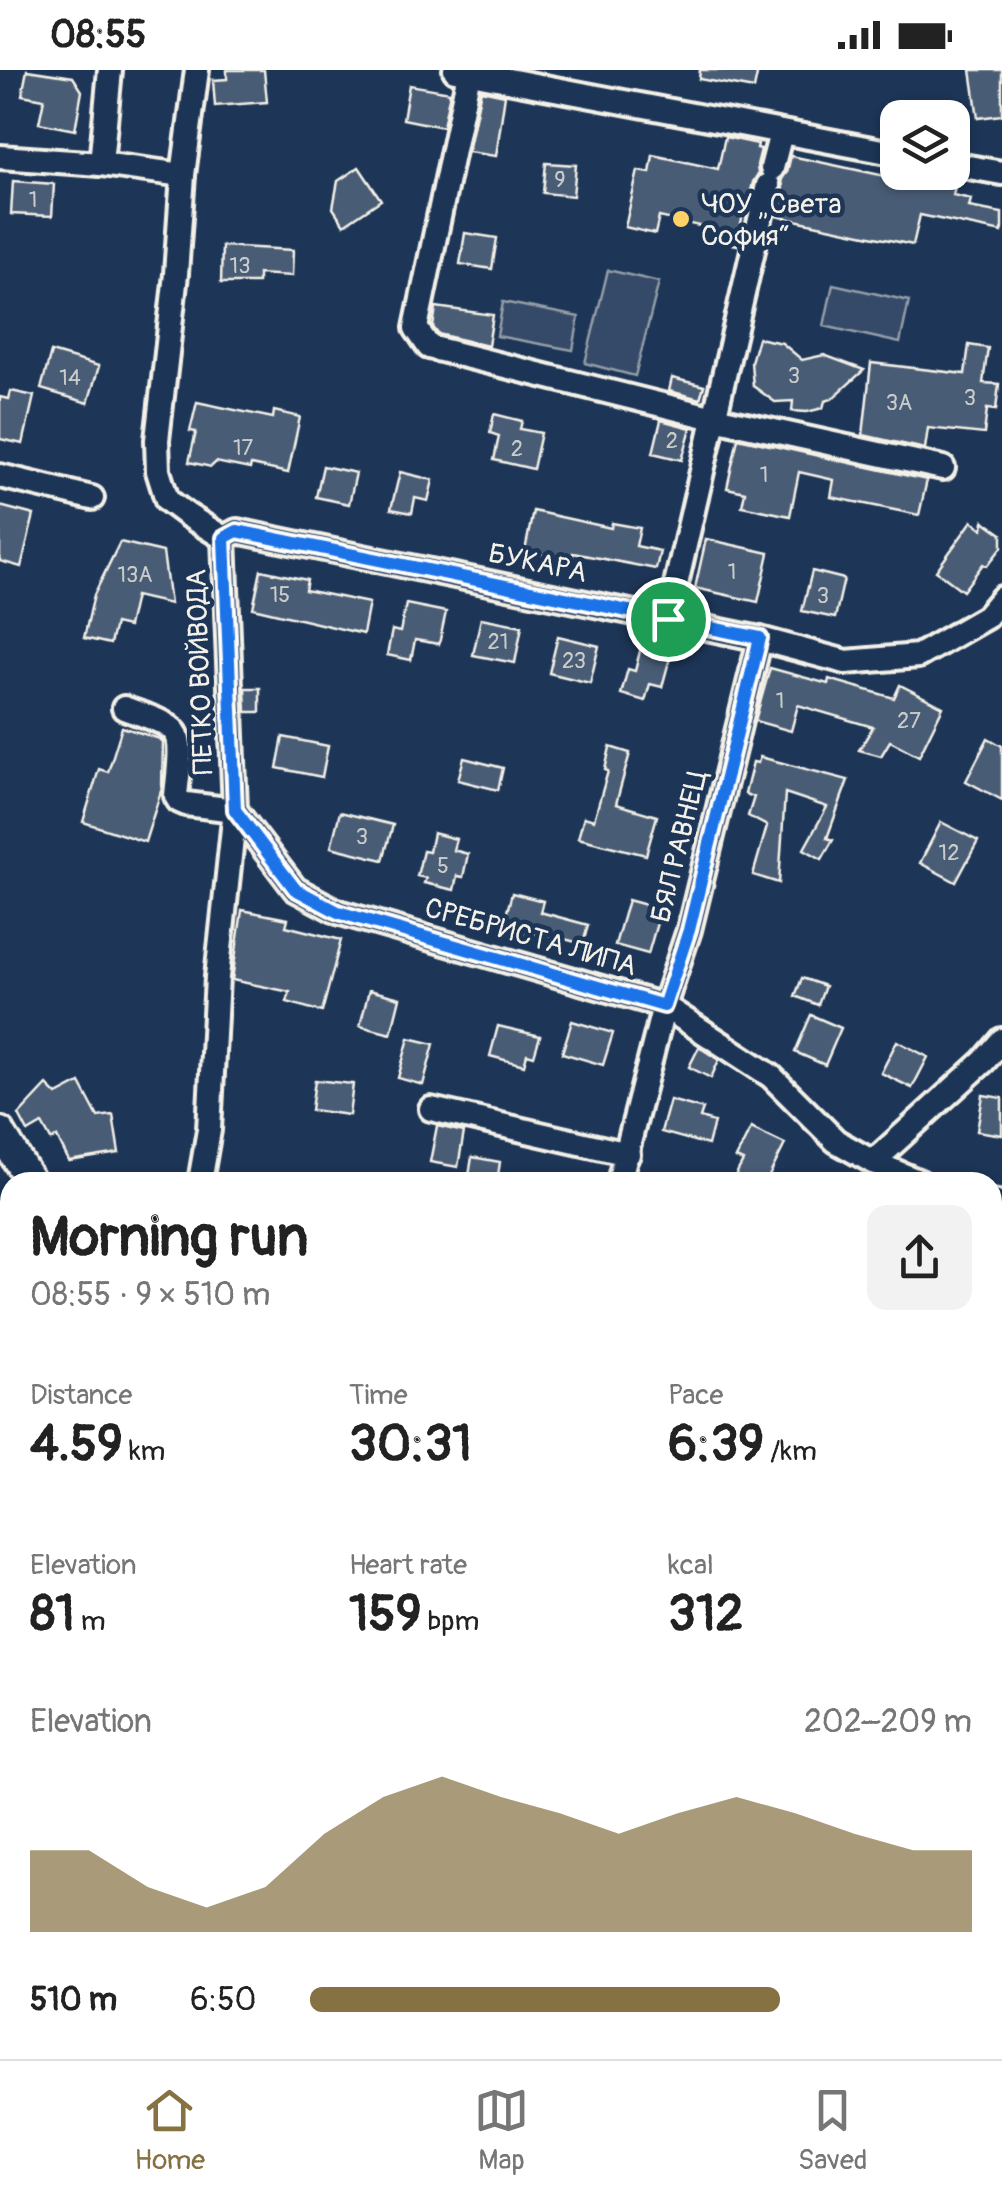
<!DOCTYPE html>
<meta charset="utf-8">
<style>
:root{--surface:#fff;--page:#f2f2f2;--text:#222;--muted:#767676;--line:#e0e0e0;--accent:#857141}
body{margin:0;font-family:Pangolin,sans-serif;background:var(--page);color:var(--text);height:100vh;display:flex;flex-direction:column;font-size:38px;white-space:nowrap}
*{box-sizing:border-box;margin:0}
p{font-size:32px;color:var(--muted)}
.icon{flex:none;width:55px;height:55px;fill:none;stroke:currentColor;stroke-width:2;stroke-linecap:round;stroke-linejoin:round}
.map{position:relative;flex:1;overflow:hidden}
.details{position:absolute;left:0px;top:1102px;width:1002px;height:888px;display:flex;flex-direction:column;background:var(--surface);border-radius:30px 30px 0 0;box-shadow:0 2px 8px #0004}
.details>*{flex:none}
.controls{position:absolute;left:880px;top:30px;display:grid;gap:20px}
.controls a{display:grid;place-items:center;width:90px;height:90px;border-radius:20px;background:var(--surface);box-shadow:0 2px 8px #0004;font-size:50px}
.pin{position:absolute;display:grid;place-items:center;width:85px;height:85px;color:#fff;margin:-42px;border:5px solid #fff;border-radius:50%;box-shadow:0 2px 10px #0007}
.round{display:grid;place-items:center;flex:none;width:105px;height:105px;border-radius:20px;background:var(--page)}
.headline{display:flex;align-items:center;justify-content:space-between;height:170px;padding:0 30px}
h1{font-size:55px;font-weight:800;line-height:75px}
.metrics{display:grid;grid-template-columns:repeat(3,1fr);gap:15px;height:170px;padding:10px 30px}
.metrics div{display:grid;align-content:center}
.metrics b{font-size:50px;font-weight:800}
.metrics small{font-size:28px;font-weight:400}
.metrics p{font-size:28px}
.chart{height:280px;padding:20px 30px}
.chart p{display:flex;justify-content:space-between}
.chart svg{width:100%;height:180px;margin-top:10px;fill:var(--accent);opacity:.7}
ul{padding:0 30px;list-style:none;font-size:32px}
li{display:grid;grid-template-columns:160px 120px 1fr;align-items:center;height:75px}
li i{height:25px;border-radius:12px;background:var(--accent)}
.status{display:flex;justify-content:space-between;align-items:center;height:70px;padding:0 50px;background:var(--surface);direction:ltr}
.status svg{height:28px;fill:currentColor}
.tab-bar{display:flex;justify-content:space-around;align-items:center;height:140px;border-top:2px solid var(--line);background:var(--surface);font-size:28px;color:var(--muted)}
.tab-bar a{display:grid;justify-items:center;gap:5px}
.tab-bar .current{color:var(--accent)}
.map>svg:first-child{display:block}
</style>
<div class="status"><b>08:55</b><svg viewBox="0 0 49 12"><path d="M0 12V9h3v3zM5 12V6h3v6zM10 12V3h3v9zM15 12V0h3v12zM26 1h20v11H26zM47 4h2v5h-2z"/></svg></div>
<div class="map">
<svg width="1002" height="1989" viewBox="0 0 1002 1989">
<rect width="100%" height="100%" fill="#1d3557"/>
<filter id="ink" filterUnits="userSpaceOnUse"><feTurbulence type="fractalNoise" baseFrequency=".01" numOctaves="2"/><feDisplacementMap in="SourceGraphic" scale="20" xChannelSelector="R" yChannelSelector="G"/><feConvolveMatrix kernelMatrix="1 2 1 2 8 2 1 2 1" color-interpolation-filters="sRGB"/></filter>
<g filter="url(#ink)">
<g fill="#354a67" stroke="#949ea8" stroke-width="2.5">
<path d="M608,200l51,12 -24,94 -50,-13z"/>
<path d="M833,214l76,17 -9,42 -76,-17z"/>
<path d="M503,232l76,15 -6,33 -76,-14z"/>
</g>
<g fill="#485b74" stroke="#f4f1e8" stroke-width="2.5">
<path d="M27,0l46,7 9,14 -7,39 -36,-7 5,-24 -22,-4z"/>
<path d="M227,0h37l3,32 -52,4 -2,-26 14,-1z"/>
<path d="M700,0h58l-4,19 -55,-10z"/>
<path d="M971,0h31v45l-24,3z"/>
<path d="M409,15l41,7 -7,35 -40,-8z"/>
<path d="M481,20l24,5 -9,61 -28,-4z"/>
<path d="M725,67l33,7 -1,4 4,1 -4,16 1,9 -5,8 -6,27h-3l-7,36 -26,-6 2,-10 -54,-12 -4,17 -30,-7 13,-56 12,2 3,-18 65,14z"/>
<path d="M791,86l146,31 1,-5 17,4 -2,9 18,4 -2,8 33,6v19l-82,-17 -7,30 -137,-29 7,-28 -1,-9 5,-7z"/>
<path d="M546,93l30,2 -3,31 -30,-3z"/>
<path d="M359,97l22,33 -37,25 -11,-17 5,-27z"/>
<path d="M13,111l41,3 -2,32 -41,-2z"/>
<path d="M465,163l32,5 -5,31 -32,-5z"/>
<path d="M222,176l71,4 -1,26 -34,-2v9h-37z"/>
<path d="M436,237l57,8 -5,31 -50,-12 -5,-7z"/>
<path d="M758,268l24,5 20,17 22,-5 40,15 -32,29 -7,2 -2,7 -16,4 -15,-1 1,-10 -18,1 -22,-16 -2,-24z"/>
<path d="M969,275l19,3 -5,35 16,1 -3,26 -9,-1 -3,25 -56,-6 -3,21 -62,-14 8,-72 94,11z"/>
<path d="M51,282l48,14 -11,37 -47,-14z"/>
<path d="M672,308l32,8 -4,13 -31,-8z"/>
<path d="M11,321l23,5 -11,48 -23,-5v-42l9,2z"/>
<path d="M197,332l76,16 1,-7 26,6 -12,56 -37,-8 -1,4 -34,-7 -5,5 -22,-5 7,-30 -6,-1z"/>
<path d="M494,344l28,7 -2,8 21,4 -8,36 -39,-9 5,-24 -9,-3z"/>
<path d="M661,350l30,8 -9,32 -29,-7z"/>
<path d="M738,368l189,42 -8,35 -88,-18 3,-17 -35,-8 -9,44 -48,-10 3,-14 -18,-4z"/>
<path d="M323,396l33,7 -7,31 -33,-7z"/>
<path d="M400,402l33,8 -5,21 -13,-3 -3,15 -21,-4z"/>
<path d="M0,436l34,9 -13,52 -21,-6z"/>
<path d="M533,441l78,17 1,-5 28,5 -4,18 24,5 -4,18 -83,-16 -1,8 -47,-10z"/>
<path d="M972,451l11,8 1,-8 18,13v13l-15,19 -4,-2 -20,27 -27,-20z"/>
<path d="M706,469l63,14 -11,49 -63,-14z"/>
<path d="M120,472l43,10 7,52 -35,-8 -7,31 -13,-3 -5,20 -26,-6 10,-43z"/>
<path d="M261,500l46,10 -2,10 64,13 -6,31 -110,-26z"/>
<path d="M812,501l32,8 -9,39 -33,-7z"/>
<path d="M406,534l40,8 -7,32 -24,-4 -4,20 -24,-5 5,-25 8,2z"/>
<path d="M481,548l41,8 -7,37 -42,-8z"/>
<path d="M558,566l41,10 -9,37 -41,-10z"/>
<path d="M641,577l30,7 -9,33 -12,-3 -5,17 -24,-7 7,-25 7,2z"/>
<path d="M770,598l58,16 1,-5 65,19 6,-13 43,22 -24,49 -29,-15 -9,15 -22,-6 14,-23 -75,-22 -7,26 -36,-10z"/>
<path d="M245,618h15v24h-14z"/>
<path d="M122,657l38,12 3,3 -1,46 -17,54 -62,-20 16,-53 9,3z"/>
<path d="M283,667l45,9 -6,31 -45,-9z"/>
<path d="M988,668l14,8v54l-36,-19z"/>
<path d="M610,677l20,6 -14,51 41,12 -11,39 -68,-17 6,-21 10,3 14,-49 -3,-1z"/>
<path d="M760,687l88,23 -21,58 6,2 -11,19 -18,-10 23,-42 -42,-14 -6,90 -26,-8 14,-49 -19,-10 6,-19 -9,-3 8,-32 5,1z"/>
<path d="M464,688l39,10 -5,22 -40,-10z"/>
<path d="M340,742l53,13 -10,35 -52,-13z"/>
<path d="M941,752l37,19 -22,41 -36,-19z"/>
<path d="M433,763l23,6 -3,11 15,4 -5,23 -6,-1 -3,14 -30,-7 2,-5 -9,-2 6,-25 6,1z"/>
<path d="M512,823l31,8 -3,11 48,13 -5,19 -48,-13 -2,8 -31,-9z"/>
<path d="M628,830l33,9 -13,45 -33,-9z"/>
<path d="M242,840l46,9 -2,7 55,14 -19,72 -35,-10 3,-10 -58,-12z"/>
<path d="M802,908l23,8 -7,19 -23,-9z"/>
<path d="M369,920l31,8 -9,36 -31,-8z"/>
<path d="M811,945l30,13 -16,37 -30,-13z"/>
<path d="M572,951l41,12 -10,32 -41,-12z"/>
<path d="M498,956l42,10 -6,20 -7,-2 -3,11 -34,-9z"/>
<path d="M409,968l25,6 -11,41 -25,-7z"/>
<path d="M897,971l31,16 -16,31 -31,-15z"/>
<path d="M699,977l20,13 -8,18 -22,-11z"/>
<path d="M315,1010l38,4 -4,31 -38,-5z"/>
<path d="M80,1013l18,34 15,-2 6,38 -50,8 -12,-24 -6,3 -9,-16 -14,8 -9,-17 28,-30 10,10z"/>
<path d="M983,1025l19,3v37l-25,-4z"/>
<path d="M670,1030l33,9 -3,9 14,4 -6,23 -47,-13z"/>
<path d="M437,1056l27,6 -6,35 -28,-5z"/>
<path d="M751,1058l34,16 -19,38h-34l11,-21 -7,-3z"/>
<path d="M472,1087l28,5 -3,20h-29z"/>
</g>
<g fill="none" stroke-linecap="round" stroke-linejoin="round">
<defs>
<g id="minor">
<path d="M197,0l-14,105 -7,99 -19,166 1,31 9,29 20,15 37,23"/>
<path d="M455,0l443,84"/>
<path d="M469,3l-53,255 13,19 285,71 229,50"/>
<path d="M0,87l101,7 82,11"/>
<path d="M101,94l9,-94"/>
<path d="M952,94l50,9"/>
<path d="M772,98l9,-35"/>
<path d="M0,406l92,22"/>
<path d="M224,468l13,-7 523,108 86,23 72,-6 68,-39 16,-19"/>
<path d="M668,549l100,-434"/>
<path d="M124,638c12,5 43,13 51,24 9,11 2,49 1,64l3,5 7,3 49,6"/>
<path d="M235,740l60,79 43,23 326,94 107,70 65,65 37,21 47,20"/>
<path d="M431,1039l197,45"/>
<path d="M873,1092l111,-101 18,-21"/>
<path d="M200,1112l9,-52 8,-153 18,-167 -11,-272"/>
<path d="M619,1112l45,-176 25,-76 71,-291"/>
<path d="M992,1132l10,2"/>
<path d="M992,1313l10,1"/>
<path d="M0,1569l10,22"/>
<path d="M0,1763l10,-23"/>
<path d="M0,1968l10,-3"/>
<path d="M241,1980l21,9"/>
<path d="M936,1980l11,9"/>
</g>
<g id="major">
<path d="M0,1062l31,50"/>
<path d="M992,1553l10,5"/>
</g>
</defs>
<use href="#minor" stroke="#f4f1e8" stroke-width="30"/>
<use href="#major" stroke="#f4f1e8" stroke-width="35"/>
<use href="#minor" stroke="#1d3557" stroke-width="22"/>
<use href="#major" stroke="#1d3557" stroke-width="28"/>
</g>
</g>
<g fill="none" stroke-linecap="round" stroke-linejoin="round" filter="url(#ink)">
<defs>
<path id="route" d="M237,461l523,107 -71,292 -25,76 -326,-94 -43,-23 -60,-79 -11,-272z"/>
</defs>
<use href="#route" stroke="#fff" stroke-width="20"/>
<use href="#route" stroke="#1a73e8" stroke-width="12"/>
</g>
<circle fill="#ffd166" stroke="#1d3557" stroke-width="4" cx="681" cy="149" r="10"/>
<g text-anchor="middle" stroke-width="9" stroke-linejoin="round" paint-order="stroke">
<g font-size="22" fill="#c9cccb">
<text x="560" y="117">9</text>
<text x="33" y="137">1</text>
<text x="240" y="203">13</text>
<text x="794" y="313">3</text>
<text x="70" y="315">14</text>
<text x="970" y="335">3</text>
<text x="899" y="340">3А</text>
<text x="672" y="378">2</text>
<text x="243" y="385">17</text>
<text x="517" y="386">2</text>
<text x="764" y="412">1</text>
<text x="732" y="509">1</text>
<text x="135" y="512">13А</text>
<text x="280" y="532">15</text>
<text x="823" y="533">3</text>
<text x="498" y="579">21</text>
<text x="574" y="598">23</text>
<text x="780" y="638">1</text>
<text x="909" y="658">27</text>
<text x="362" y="774">3</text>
<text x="949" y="790">12</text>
<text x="443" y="803">5</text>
</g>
<g font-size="28" fill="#f4f1e8" stroke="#1d3557" text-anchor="start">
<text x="701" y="143">ЧОУ „Света<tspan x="701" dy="32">София“</tspan></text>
</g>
<g font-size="28" fill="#f4f1e8" stroke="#1d3557">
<text transform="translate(538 492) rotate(12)" y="10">БУКАРА</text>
<text transform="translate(199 602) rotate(-92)" y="10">ПЕТКО ВОЙВОДА</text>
<text transform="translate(678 776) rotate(-76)" y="10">БЯЛ РАВНЕЦ</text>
<text transform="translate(531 866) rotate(16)" y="10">СРЕБРИСТА ЛИПА</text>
</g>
</g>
</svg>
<div class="controls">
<a><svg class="icon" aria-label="layers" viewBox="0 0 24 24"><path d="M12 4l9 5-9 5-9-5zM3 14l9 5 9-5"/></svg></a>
</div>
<div class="pin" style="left:668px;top:549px;background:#1e9e55"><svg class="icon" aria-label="arrive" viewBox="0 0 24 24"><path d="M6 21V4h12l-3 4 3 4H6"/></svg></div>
<section class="details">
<div class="headline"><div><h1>Morning run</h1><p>08:55 · 9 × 510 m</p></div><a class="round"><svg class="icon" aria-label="share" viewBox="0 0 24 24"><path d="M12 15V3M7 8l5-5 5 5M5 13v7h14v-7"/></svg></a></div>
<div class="metrics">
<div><p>Distance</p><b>4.59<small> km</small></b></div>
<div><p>Time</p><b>30:31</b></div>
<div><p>Pace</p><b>6:39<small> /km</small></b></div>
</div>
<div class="metrics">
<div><p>Elevation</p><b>81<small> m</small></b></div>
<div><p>Heart rate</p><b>159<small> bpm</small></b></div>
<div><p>kcal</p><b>312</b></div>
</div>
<div class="chart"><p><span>Elevation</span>202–209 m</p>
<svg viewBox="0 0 160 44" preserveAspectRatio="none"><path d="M0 44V24L10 24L20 33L30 38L40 33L50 20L60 11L70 6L80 11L90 15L100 20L110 15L120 11L130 15L140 20L150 24L160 24V44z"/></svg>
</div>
<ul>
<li><b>510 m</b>6:50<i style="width:71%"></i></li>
</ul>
</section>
</div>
<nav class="tab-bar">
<a class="current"><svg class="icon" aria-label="home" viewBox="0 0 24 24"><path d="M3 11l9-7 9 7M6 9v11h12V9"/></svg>Home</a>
<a><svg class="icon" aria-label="map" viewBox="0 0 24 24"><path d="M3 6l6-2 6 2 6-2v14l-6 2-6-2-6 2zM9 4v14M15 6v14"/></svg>Map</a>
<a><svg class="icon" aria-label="saved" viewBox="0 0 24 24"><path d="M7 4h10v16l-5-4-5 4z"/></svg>Saved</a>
</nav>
